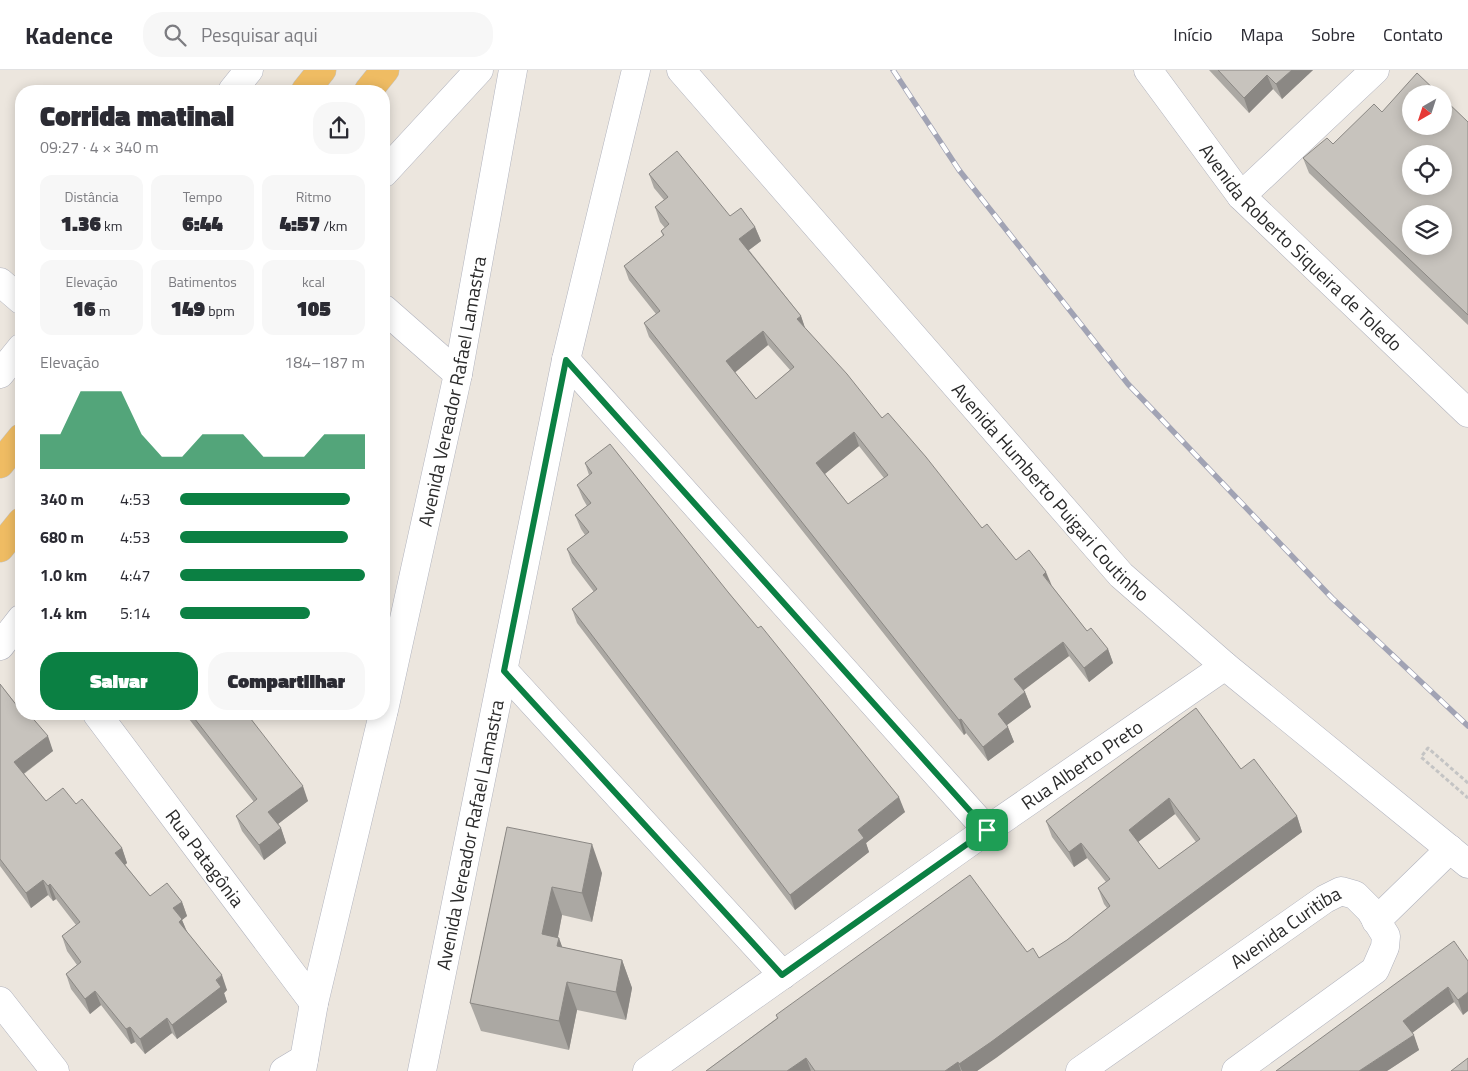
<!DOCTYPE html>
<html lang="pt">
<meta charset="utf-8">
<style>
:root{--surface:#fff;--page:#f7f7f7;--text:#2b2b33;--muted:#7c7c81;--line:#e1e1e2;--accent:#0b8043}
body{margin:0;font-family:"Titillium Web",sans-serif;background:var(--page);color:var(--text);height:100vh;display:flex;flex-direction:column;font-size:19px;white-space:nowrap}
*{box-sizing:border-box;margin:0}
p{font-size:16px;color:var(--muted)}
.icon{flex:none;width:28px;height:28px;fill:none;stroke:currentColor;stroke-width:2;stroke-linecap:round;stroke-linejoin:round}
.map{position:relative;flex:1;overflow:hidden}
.side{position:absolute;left:15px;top:15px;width:375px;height:635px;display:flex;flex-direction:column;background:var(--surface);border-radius:20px;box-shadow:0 2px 12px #0003}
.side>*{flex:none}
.needle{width:32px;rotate:219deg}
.fabs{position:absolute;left:1402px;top:15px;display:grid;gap:10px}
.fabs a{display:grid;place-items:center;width:50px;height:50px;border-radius:50%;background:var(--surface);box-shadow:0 2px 12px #0003;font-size:25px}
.pin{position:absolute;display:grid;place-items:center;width:42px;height:42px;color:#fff;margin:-21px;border-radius:10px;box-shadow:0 2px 8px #0006}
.round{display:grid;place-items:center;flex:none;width:52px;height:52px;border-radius:20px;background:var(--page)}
.overview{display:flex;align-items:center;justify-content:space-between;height:85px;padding:0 25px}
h1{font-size:28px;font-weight:800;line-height:38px}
.stats{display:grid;grid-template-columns:repeat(3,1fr);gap:8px;height:85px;padding:5px 25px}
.stats div{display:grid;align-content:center;border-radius:12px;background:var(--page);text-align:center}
.stats b{font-size:21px;font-weight:800}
.stats small{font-size:14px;font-weight:400}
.stats p{font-size:14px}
.chart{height:140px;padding:10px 25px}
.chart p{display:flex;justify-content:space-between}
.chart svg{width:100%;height:90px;margin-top:5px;fill:var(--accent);opacity:.7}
.primary-button{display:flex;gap:10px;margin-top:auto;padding:10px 25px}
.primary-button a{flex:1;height:58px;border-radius:20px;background:var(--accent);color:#fff;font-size:20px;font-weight:800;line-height:58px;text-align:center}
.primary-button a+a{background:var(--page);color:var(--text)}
ul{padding:0 25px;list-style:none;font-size:16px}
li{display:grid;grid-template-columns:80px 60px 1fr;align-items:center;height:38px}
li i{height:12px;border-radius:6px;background:var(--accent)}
header{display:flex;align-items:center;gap:30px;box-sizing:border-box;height:70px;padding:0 25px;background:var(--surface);border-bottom:1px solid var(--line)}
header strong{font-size:24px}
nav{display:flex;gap:28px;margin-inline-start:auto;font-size:18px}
.search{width:350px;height:45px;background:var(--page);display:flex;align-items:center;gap:12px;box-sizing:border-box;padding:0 18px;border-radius:20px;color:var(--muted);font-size:19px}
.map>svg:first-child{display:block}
</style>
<header>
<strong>Kadence</strong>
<div class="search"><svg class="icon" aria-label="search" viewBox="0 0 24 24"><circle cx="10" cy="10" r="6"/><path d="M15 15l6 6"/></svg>Pesquisar aqui</div>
<nav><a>Início</a><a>Mapa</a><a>Sobre</a><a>Contato</a></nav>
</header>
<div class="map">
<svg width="1468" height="1001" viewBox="0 0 1468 1001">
<rect width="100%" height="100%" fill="#ece6de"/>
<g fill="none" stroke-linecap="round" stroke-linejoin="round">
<defs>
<g id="minor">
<path id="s1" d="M681,0l440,505 104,91 243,198"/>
<path id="s2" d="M1148,0l93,126 227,217"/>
<path d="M232,21l17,-21"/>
<path d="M384,103l95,-103"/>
<path d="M1241,126l134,-126"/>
<path d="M0,212l21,18"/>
<path d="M384,239l74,65"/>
<path d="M566,290l421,470"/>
<path d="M0,304l21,-26"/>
<path d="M0,576l21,-27"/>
<path d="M504,601l279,304"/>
<path id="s3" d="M97,644l217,289"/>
<path d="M1376,851l74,-72"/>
<path d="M0,931l55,70"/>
<path d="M284,1001l20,-12"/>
<path id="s4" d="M647,1001l340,-241 238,-164"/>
<path id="s5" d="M1080,1001l245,-172 16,-8 14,4 15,15 16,26 -1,11 -10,23 -139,101"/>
</g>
<g id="tertiary">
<path id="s6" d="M384,640l74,-336 55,-304"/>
<path d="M302,1001l12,-68 69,-289"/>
<path id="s7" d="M422,1001l144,-711 70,-290"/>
</g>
<g id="trunk">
<path d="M305,21l17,-21"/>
<path d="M368,21l17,-21"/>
<path d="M0,394l21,-26"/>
<path d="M0,478l21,-26"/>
</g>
</defs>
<use href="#minor" stroke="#b1b3be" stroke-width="29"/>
<use href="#tertiary" stroke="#b1b3be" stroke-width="29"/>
<use href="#trunk" stroke="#c4c4c4" stroke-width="29"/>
<path stroke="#c4c4c4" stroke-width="3" stroke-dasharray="4 2.5" stroke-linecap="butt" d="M1468,713l-40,-35 -7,9 47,41"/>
<use href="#minor" stroke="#fff" stroke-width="28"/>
<use href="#tertiary" stroke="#fff" stroke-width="28"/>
<use href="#trunk" stroke="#efbc63" stroke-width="28"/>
<defs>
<path id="rail" d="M893,0l66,100 169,214 204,214 136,128"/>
</defs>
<use href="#rail" stroke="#a1a3b4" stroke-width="5.5"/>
<use href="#rail" stroke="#fff" stroke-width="4" stroke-dasharray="11" stroke-linecap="butt"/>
</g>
<g fill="#aba8a3" fill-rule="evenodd">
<path d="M1209,0h104l-31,29 -9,-10 -24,24z"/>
<path d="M1382,42l86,10v203l-159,-152 -6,-15 30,-14z"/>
<path d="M649,104l81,42 25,11 6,14 -12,9 52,66 4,12 77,90 100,110 34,32 35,25 36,46 21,18 5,14 -24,19 -20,-26 -46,34 2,2 6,15 -24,18 7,17 -26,19 -22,-28 -2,2 -315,-398 -5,-14 12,-9 -27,-34 -5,-14 39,-30 -2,-5 4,-3 -5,-6 -5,-15 9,-7 -10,-12zM768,275l22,25 -34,29 -21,-27zM859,376l25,32 -36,26 -23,-30z"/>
<path d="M585,393l143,129 177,220 -39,31 3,9 -74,58 -218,-287 -5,-14 22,-17 -22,-29 -5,-14 18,-14 -4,-6 -6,-14 12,-9 -4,-7 -6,-14 12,-10z"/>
<path d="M0,614l53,67 -29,23 22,27 30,3 46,44 5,15 -2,2 25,31 32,6 5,14 -5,4 4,10 41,60 -3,3 3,9 -50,37 -5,-6 -27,21 -10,-12 -4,2 -30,-39 -11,9 -19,-25 -5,-15 11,-9 -10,-14 -5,-15 14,-11 -20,-26 -3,2 -5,-6 -17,13 -31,-42z"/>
<path d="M185,644h62l61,87 -30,23 3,4 5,15 -22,17 -22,-29 -6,-15 18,-14z"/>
<path d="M1241,699l56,47 5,16 -325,239h-271l71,-53 -1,-3 251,-63 12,6 28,-18 40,-32 -3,-4 -6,-16 8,-6 -19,-24 -13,9 -22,-30 -6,-16zM1175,744l21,28 -37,27 -21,-27z"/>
<path d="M507,757l95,46 -10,49 -30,-7 -4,22 4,10 60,13 10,28 -6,32 -49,-10 -8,40 -88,-19 -11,-28z"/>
<path d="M1454,871l9,74 -9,-13 -42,31 7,17 -32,21z"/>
</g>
<g fill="#8b8884">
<path d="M1292,0h21l-31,29 -6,-15z"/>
<path d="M1267,5l6,14 -24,24 -5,-15z"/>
<path d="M755,157l6,14 -16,12 -6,-14z"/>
<path d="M801,246l5,15 -9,-12z"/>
<path d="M763,261l5,14 -36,30 -6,-14z"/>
<path d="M854,362l5,14 -38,31 -5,-14z"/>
<path d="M1046,502l6,14 -9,-11z"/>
<path d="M1063,572l6,14 -49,37 -6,-14z"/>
<path d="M1108,579l5,14 -24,19 -5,-14z"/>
<path d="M1025,622l6,15 -28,21 -5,-14z"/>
<path d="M961,649l5,14 -2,2 -5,-15z"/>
<path d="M1008,657l6,15 -26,19 -5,-14z"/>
<path d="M48,666l5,15 -34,26 -5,-15z"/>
<path d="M303,716l5,15 -34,26 -6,-15z"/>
<path d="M899,727l6,15 -39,31 3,9 -74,58 -5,-15 68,-65z"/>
<path d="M1169,728l6,16 -41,31 -5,-15z"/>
<path d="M1297,746l5,16 -306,226 -19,13h-15l-3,-7z"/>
<path d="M281,758l5,15 -22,17 -5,-15z"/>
<path d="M1081,773l6,15 -13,9 -5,-15z"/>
<path d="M592,774l10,29 -10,49 -10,-29z"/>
<path d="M122,778l5,15 -6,5 -6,-15z"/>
<path d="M43,810l5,15 -17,13 -5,-15z"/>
<path d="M50,814l6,15 -3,2 -5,-15z"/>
<path d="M552,817l10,28 -9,47 -11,-28z"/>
<path d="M182,832l5,14 -5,4 6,14 -3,3 -12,-29z"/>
<path d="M559,868l10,28 -12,-20z"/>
<path d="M622,890l10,28 -6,32 -10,-28z"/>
<path d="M222,905l5,15 -3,3 3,9 -50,37 -5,-14z"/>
<path d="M567,912l10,28 -8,40 -10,-29z"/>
<path d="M1448,917l6,15 -46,34 -5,-15z"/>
<path d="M95,921l6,14 -11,9 -5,-15z"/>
<path d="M1468,922v19l-5,4 -5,-15z"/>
<path d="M167,948l5,15 -27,21 -5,-15z"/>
<path d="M130,957l5,15 -4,2 -5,-15z"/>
<path d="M1414,965l5,15 -32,21h-28z"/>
<path d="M806,988l5,13h-24z"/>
<path d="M958,992l3,9h-16z"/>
</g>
<g fill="#c7c3bd" stroke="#8b8884" fill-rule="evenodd">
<path d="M1218,0h74l-16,14 -9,-9 -23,23z"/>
<path d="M1417,3l22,21h-28v32h33v-27l24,23v193l-165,-157 24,-20 6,6 41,-40 8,8zM1411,84h33v32h-33zM1411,144h33v32h-33z"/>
<path d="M677,81l53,65 11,-8 14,19 -16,12 62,77 -4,3 50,55 35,44 6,-5 38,44 56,71 5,-4 29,36 13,-10 17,22 -3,3 44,56 4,-3 17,21 -24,19 -21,-26 -49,37 11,13 -27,22 10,13 -25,20 -22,-28 -2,1 -315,-397 16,-12 -36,-45 40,-31 -3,-4 8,-7 -14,-17 13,-10 -19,-23zM763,261l31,36 -38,32 -30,-38zM854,362l34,43 -40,29 -32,-41z"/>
<path d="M610,374l118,148 30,36 3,-2 138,171 -41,33 6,8 -74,57 -218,-286 25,-20 -30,-40 22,-17 -14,-17 16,-12 -14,-18 15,-12 -7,-10z"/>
<path d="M0,614l21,27v3h3l2,2 3,-2 19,22 -34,26 32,39 17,-13 13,16 6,-5 40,49 -7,5 35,43 17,-13 15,19 -9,6 9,11 -3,3 43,53 -6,5 5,7 -49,38 -5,-7 -27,21 -10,-12 -4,2 -31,-38 -10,8 -19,-25 15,-12 -19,-26 18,-14 -30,-38 -2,2 -5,-6 -17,13 -26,-34z"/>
<path d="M1196,638l45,61 13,-10 43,57 -306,226 -32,22 -1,-2 -13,9h-130l-9,-13 -19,13h-81l72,-53 -2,-3 194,-140 57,77 6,-4 6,10 28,-18 43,-34 -12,-18 12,-9 -29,-36 -12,9 -23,-31zM1169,728l31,41 -41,30 -30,-39z"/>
<path d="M191,644h56l56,72 -35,26 13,16 -22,17 -23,-29 21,-17z"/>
<path d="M507,757l85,17 -10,49 -30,-6 -10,47 17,4 -2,8 65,14 -6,32 -49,-10 -8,39 -89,-18z"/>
<path d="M1454,871l14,20v31l-10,8 -10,-13 -45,34 11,14 -55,36h-83z"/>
<path d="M1468,988v13h-17z"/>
</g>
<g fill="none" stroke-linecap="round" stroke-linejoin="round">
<defs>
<path id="route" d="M566,290l421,470 -205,145 -278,-304z"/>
</defs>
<use href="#route" stroke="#fff" stroke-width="10"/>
<use href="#route" stroke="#0b8043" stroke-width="6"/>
</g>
<g text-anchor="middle" stroke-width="4.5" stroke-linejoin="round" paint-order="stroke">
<g font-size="19" fill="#2b2b2b" stroke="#fff">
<text dy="7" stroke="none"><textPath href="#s2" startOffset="235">Avenida Roberto Siqueira de Toledo</textPath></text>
<text dy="7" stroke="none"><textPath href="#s6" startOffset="326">Avenida Vereador Rafael Lamastra</textPath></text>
<text dy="7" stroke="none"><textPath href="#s1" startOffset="561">Avenida Humberto Puigari Coutinho</textPath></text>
<text dy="7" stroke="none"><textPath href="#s4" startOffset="532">Rua Alberto Preto</textPath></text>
<text dy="7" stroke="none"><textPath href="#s7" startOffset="241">Avenida Vereador Rafael Lamastra</textPath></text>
<text dy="7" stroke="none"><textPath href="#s3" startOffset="180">Rua Patagônia</textPath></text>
<text dy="7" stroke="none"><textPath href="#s5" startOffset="251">Avenida Curitiba</textPath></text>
</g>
</g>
</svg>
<div class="fabs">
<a><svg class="needle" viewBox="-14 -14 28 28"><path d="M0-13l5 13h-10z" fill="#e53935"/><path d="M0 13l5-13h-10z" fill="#7c7c81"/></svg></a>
<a><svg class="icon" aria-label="locate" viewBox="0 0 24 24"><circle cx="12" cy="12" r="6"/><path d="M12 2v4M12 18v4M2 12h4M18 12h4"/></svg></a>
<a><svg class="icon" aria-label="layers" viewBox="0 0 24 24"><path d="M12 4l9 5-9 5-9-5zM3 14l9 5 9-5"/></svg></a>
</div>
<div class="pin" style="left:987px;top:760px;background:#1e9e55"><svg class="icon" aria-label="arrive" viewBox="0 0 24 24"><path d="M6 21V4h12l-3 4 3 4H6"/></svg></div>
<section class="side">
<div class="overview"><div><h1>Corrida matinal</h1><p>09:27 · 4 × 340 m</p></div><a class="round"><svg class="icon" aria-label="share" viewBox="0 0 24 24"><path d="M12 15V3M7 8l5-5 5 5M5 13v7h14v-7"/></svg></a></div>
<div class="stats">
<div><p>Distância</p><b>1.36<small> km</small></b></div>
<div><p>Tempo</p><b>6:44</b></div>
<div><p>Ritmo</p><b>4:57<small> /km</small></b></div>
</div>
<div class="stats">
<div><p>Elevação</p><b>16<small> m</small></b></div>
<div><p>Batimentos</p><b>149<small> bpm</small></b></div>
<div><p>kcal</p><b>105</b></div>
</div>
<div class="chart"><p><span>Elevação</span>184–187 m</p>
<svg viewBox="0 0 160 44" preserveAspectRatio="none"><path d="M0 44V27L10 27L20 6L30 6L40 6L50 27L60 38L70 38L80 27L90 27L100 27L110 38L120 38L130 38L140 27L150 27L160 27V44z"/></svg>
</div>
<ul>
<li><b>340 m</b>4:53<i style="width:92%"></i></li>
<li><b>680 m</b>4:53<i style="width:91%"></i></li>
<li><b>1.0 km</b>4:47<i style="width:100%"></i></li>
<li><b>1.4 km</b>5:14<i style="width:70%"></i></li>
</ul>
<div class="primary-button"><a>Salvar</a><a>Compartilhar</a></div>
</section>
</div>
